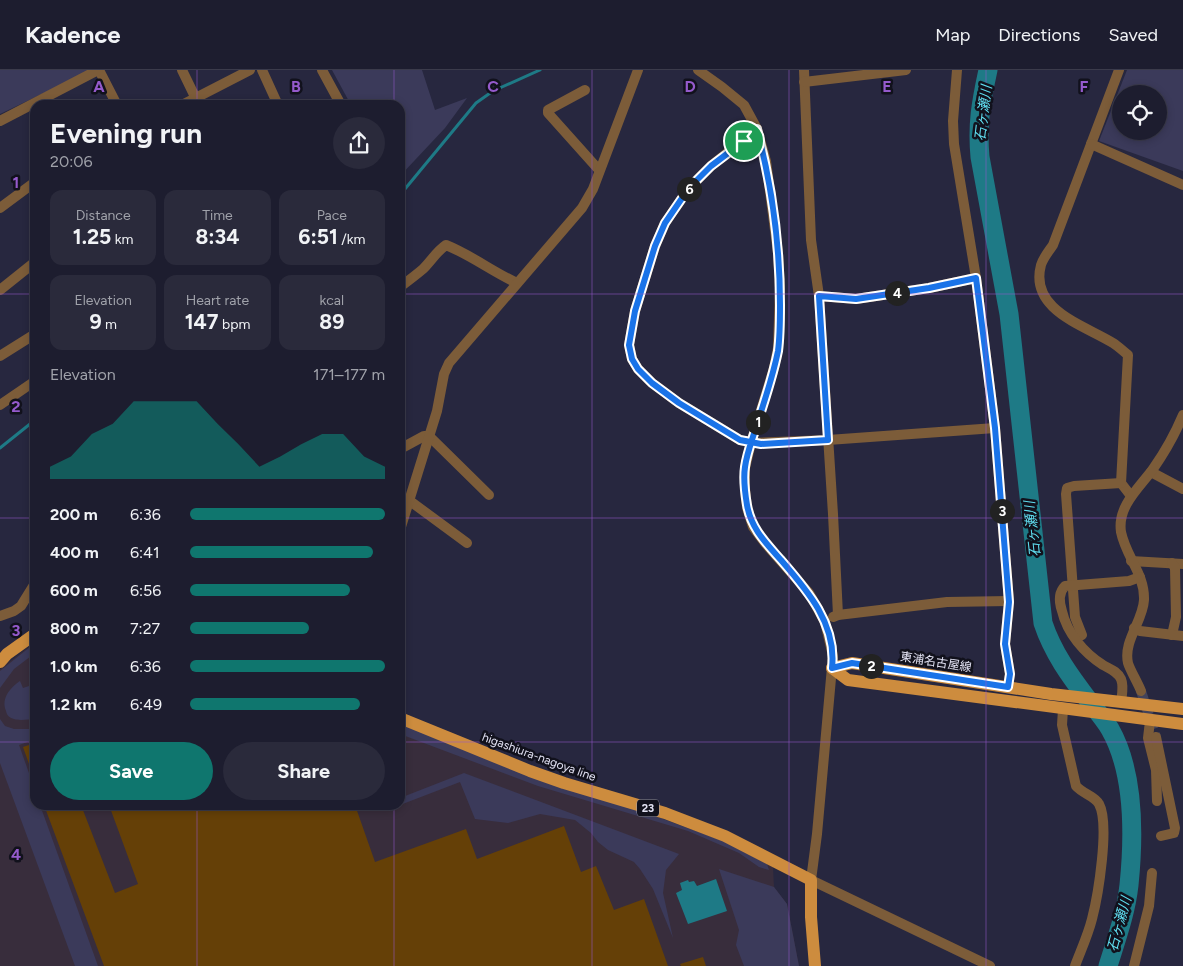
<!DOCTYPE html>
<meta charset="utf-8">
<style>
:root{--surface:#1d1d2f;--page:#2a2a3b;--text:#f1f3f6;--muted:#a0a2aa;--line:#3b3b4b;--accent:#0f766e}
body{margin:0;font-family:Figtree,"Noto Sans JP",sans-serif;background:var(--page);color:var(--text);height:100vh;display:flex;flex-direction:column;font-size:19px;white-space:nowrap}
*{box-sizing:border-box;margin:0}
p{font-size:16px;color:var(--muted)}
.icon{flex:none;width:28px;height:28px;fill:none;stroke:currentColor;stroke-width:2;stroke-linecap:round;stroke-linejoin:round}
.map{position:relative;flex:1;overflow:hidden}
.side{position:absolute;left:30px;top:30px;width:375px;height:710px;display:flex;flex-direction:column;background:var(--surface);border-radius:15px;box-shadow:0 2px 8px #0003,0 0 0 1px var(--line)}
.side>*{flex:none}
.controls{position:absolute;left:1112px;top:15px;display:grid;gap:10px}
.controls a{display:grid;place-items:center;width:55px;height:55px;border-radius:50%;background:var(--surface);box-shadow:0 2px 8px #0003,0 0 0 1px var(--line);font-size:25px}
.pin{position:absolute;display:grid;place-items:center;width:42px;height:42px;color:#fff;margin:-21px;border:2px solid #fff;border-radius:50%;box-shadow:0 1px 5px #0007}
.km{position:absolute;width:25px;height:25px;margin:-12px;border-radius:50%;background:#222;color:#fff;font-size:14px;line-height:25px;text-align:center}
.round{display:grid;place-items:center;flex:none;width:52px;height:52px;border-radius:26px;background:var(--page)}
.overview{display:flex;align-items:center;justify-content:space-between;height:85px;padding:0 20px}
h1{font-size:28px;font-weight:700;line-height:38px}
.stats{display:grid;grid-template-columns:repeat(3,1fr);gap:8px;height:85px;padding:5px 20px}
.stats div{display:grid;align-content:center;border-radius:12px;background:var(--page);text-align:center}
.stats b{font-size:21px;font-weight:700}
.stats small{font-size:14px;font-weight:400}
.stats p{font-size:14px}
.chart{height:140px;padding:10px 20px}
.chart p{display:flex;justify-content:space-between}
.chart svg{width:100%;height:90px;margin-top:5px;fill:var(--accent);opacity:.7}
.cta{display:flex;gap:10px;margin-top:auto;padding:10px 20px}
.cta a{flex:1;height:58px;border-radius:30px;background:var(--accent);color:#fff;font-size:20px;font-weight:700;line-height:58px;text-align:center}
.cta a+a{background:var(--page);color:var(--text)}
ul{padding:0 20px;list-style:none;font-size:16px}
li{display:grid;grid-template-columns:80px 60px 1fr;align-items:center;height:38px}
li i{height:12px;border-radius:6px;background:var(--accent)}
header{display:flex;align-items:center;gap:30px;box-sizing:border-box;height:70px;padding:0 25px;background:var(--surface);border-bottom:1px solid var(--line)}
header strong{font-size:24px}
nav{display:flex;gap:28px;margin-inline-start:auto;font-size:18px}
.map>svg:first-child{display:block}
</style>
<header>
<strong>Kadence</strong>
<nav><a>Map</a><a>Directions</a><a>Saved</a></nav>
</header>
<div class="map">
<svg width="1183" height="896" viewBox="0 0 1183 896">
<rect width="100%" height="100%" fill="#27273f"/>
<path fill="#382d3c" d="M35,572v163h365v-79l323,116 50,25 1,20 13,17 12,62h-799v-297z"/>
<g fill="#3b3a5a" fill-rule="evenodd">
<path d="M0,0h87l1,2 -88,42z"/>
<path d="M332,0h90l13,40 32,-12 -22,30 -45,48v-71h-49z"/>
<path d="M1127,0h56v101l-84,-30zM1121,24h38v37h-38z"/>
<path d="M35,573v10l-21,16 -14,19v-17z"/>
<path d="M20,611l3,7 12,-4v35c-6,0 -15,2 -21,0 -4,-1 -7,-3 -8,-8 -5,-13 4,-23 14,-30z"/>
<path d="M0,649l5,7 9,3h15l4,11 -14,5 16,45v15h5l58,161h-23l-75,-203z"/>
<path d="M400,652l323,119 44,23 2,6 -10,-3 -20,-14 -51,-22 -150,-45 -138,-52z"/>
<path d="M464,703l215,81 -13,16 -3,23 10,45 -20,-49 -13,-20 -6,-7 -26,-12 -10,-8 -7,-9 -16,-13 -35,-6 -32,9 -33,-4 -15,-37 -60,23v-7z"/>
<path d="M719,799l55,18 13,17 12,62h-55l-8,-21 3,-15z"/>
</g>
<path fill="#1e7a86" d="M716,809l11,32 -39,13 -12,-31 6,-3 -2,-7 8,-3 1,2 5,-1 3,5z"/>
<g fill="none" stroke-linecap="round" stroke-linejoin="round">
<g stroke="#1e7a86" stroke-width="3">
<path d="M400,125l76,-92 17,-12 47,-21"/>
<path d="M0,378l35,-28"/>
</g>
<path stroke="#1e7a86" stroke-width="19" d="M988,0c-7,32 -11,54 -8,87l29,157 34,309c10,30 27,53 46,78 7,9 15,18 21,28 25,44 24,107 19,156 -3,28 -13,55 -21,81"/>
</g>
<g fill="#654007">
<path d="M35,673v35h-1l-11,-31z"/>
<path d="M44,735h37l34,88 23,-9 -29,-79h246l20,57 91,-33 11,30 87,-33 17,46 15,-6 18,44 30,-11 24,67h-564z"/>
<path d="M703,887l3,9h-25l-1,-2z"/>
</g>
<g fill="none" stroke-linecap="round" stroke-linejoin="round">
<path stroke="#43435a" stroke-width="10" stroke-dasharray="10 5" stroke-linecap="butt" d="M1141,621l15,46"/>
<g stroke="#7c5c39" stroke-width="10">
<path d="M99,0l18,35"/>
<path d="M182,0l17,35"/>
<path d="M262,0l16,35"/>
<path d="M322,0l19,35"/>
<path d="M698,0l24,17 22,18 13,24 9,32 12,92 2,35 -2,60 -4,20 -23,75 -6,25v21l2,19 6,19 12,16 44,50 16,29 8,34 -16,178 -6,46 179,86"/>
<path d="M804,0l7,170 8,56 14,218 5,101"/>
<path d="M957,0l-4,51 1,23 22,134 19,150 14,173 -4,43 5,30 -2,13"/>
<path d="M1119,0l-66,175c-4,6 -10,13 -12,20 -12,45 43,60 72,78 5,3 10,8 15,12l-7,128 10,13"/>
<path d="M804,12l102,-12"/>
<path d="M585,20l-37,20v3l51,57"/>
<path d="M182,35l68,-35"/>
<path d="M0,51l98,-51"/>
<path d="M757,59l-46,37 -22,22 -24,35 -10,23 -20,65 -6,34 3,14 6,10 14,14 27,20 61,37 11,3 77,-3 167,-12"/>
<path d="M1091,74l92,41"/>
<path d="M0,138l35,-26"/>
<path d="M400,217c8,-6 16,-12 23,-18 8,-8 14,-18 23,-24 25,10 47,27 71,38"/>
<path d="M0,220l35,-28"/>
<path d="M819,226l37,3 73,-11 47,-10"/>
<path d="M0,286l35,-22"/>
<path d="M0,335l35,-24"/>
<path d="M429,366l60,59"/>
<path d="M400,379l24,-13h5"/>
<path d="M1151,402l32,17"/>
<path d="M410,431l57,42"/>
<path d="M400,460l37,-119 7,-37 5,-11 133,-155 11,-19 45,-119"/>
<path d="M1131,491l52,3"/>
<path d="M1172,493l3,5 1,49 -4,18"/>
<path d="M0,546l14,-5 7,-5 13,-21 1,-24"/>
<path d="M833,547l5,-2 109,-13 62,-1"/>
<path d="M1134,558l6,3 43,5"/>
<path d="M1082,565l-7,-18 -9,-123 1,-6 7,-2 47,-3"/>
<path d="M1141,621c-3,-8 -11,-21 -13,-28 -5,-22 15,-42 16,-63 1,-26 -18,-43 -23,-68 -4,-26 19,-45 32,-63 12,-17 22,-35 30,-54"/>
<path d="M1121,632c1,-8 3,-16 0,-23 -4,-8 -11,-10 -18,-14 -19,-12 -36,-32 -41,-54 -3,-9 -4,-18 3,-25l64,-5 11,-4"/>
<path d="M1063,639l-1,16 14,61c7,8 19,10 23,18 11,20 -1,92 -7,115 -4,16 -11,31 -17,47"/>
<path d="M1150,651l-2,17 8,32 1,31"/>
<path d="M1156,667l19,91 -1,5 -13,3"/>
<path d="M1134,896l15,-60 3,-33"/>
</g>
<g stroke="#cd8c3e" stroke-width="12">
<path d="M0,592l7,-8 28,-20"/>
<path d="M832,598l16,12 335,44"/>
<path d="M832,598l20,-5 199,31 132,15"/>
<path d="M400,648l130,53 34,12 101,30 60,23 86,44v37l4,49"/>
</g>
</g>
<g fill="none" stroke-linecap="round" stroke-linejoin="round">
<defs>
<path id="route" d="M744,71l13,-12c15,57 23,118 23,176 0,15 0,31 -2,46 -5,25 -13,49 -21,73 -4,14 -10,28 -12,43 -2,13 0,26 2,38 4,23 18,37 33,54 27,31 57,65 52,109l20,-5 156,24 2,-13 -5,-30 4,-42 -14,-174 -19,-150 -47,10 -73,11 -37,-3 9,144 -67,4 -21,-4 -61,-37 -27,-20 -14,-14 -6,-10 -3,-14 6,-34 20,-65 10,-23 24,-35 22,-22 33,-25"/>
</defs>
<use href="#route" stroke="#fff" stroke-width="10"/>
<use href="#route" stroke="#1a73e8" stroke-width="6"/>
</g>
<path fill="none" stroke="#955acc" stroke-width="1" stroke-opacity="0.55" d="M197,0v35M394,0v35M592,0v896M789,0v896M986,0v896M0,224h35M400,224h783M0,448h35M400,448h783M0,672h35M400,672h783M197,735v161M394,735v161"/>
<g text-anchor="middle" stroke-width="5" stroke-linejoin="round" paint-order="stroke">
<rect fill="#11111c" stroke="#a3a3b2" stroke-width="1" x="637" y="729.5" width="22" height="17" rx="4"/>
<g font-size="11" font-weight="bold" fill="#e2e2f3">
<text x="648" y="742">23</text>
</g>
<g font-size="12" fill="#e2e2f3" stroke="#11111c">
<text transform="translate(936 592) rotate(9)" y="4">東浦名古屋線</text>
<text transform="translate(539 687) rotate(20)" y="4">higashiura-nagoya line</text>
</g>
<g font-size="14" font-style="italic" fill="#60def0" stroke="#11111c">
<text transform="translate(983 43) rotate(-83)" y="5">石ヶ瀬川</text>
<text transform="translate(1032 459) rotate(-96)" y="5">石ヶ瀬川</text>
<text transform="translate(1119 854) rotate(-75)" y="5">石ヶ瀬川</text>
</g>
</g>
<g font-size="16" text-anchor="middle" font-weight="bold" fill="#955acc" stroke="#11111c" stroke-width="5" stroke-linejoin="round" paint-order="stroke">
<text x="99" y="22">A</text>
<text x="296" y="22">B</text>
<text x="493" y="22">C</text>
<text x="690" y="22">D</text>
<text x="887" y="22">E</text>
<text x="1084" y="22">F</text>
<text x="16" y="118">1</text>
<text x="16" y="342">2</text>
<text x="16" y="566">3</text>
<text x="16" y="790">4</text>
</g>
</svg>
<div class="controls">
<a><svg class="icon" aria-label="locate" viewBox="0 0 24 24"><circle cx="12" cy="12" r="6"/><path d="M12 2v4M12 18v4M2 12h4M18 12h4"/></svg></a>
</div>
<div class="pin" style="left:744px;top:71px;background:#1e9e55"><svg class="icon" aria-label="arrive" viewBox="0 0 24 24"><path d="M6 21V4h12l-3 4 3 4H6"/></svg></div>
<b class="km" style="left:758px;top:352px">1</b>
<b class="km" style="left:871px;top:596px">2</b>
<b class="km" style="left:1002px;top:441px">3</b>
<b class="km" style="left:897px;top:223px">4</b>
<b class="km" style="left:689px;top:119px">6</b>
<section class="side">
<div class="overview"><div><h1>Evening run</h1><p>20:06</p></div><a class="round"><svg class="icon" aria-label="share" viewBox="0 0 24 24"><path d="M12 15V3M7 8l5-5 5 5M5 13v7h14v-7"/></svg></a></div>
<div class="stats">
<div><p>Distance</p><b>1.25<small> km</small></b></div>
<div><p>Time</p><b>8:34</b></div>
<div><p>Pace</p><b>6:51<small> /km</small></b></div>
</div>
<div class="stats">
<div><p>Elevation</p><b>9<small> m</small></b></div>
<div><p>Heart rate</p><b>147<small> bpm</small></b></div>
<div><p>kcal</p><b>89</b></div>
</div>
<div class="chart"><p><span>Elevation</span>171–177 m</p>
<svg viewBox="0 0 160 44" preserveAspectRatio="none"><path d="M0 44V38L10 33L20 22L30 17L40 6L50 6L60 6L70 6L80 17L90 27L100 38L110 33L120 27L130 22L140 22L150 33L160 38V44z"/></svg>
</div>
<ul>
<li><b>200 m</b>6:36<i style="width:100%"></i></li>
<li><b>400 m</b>6:41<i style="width:94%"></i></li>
<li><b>600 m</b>6:56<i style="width:82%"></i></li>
<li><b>800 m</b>7:27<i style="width:61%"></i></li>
<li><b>1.0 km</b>6:36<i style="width:100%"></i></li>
<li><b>1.2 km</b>6:49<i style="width:87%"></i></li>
</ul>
<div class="cta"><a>Save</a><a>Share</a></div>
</section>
</div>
